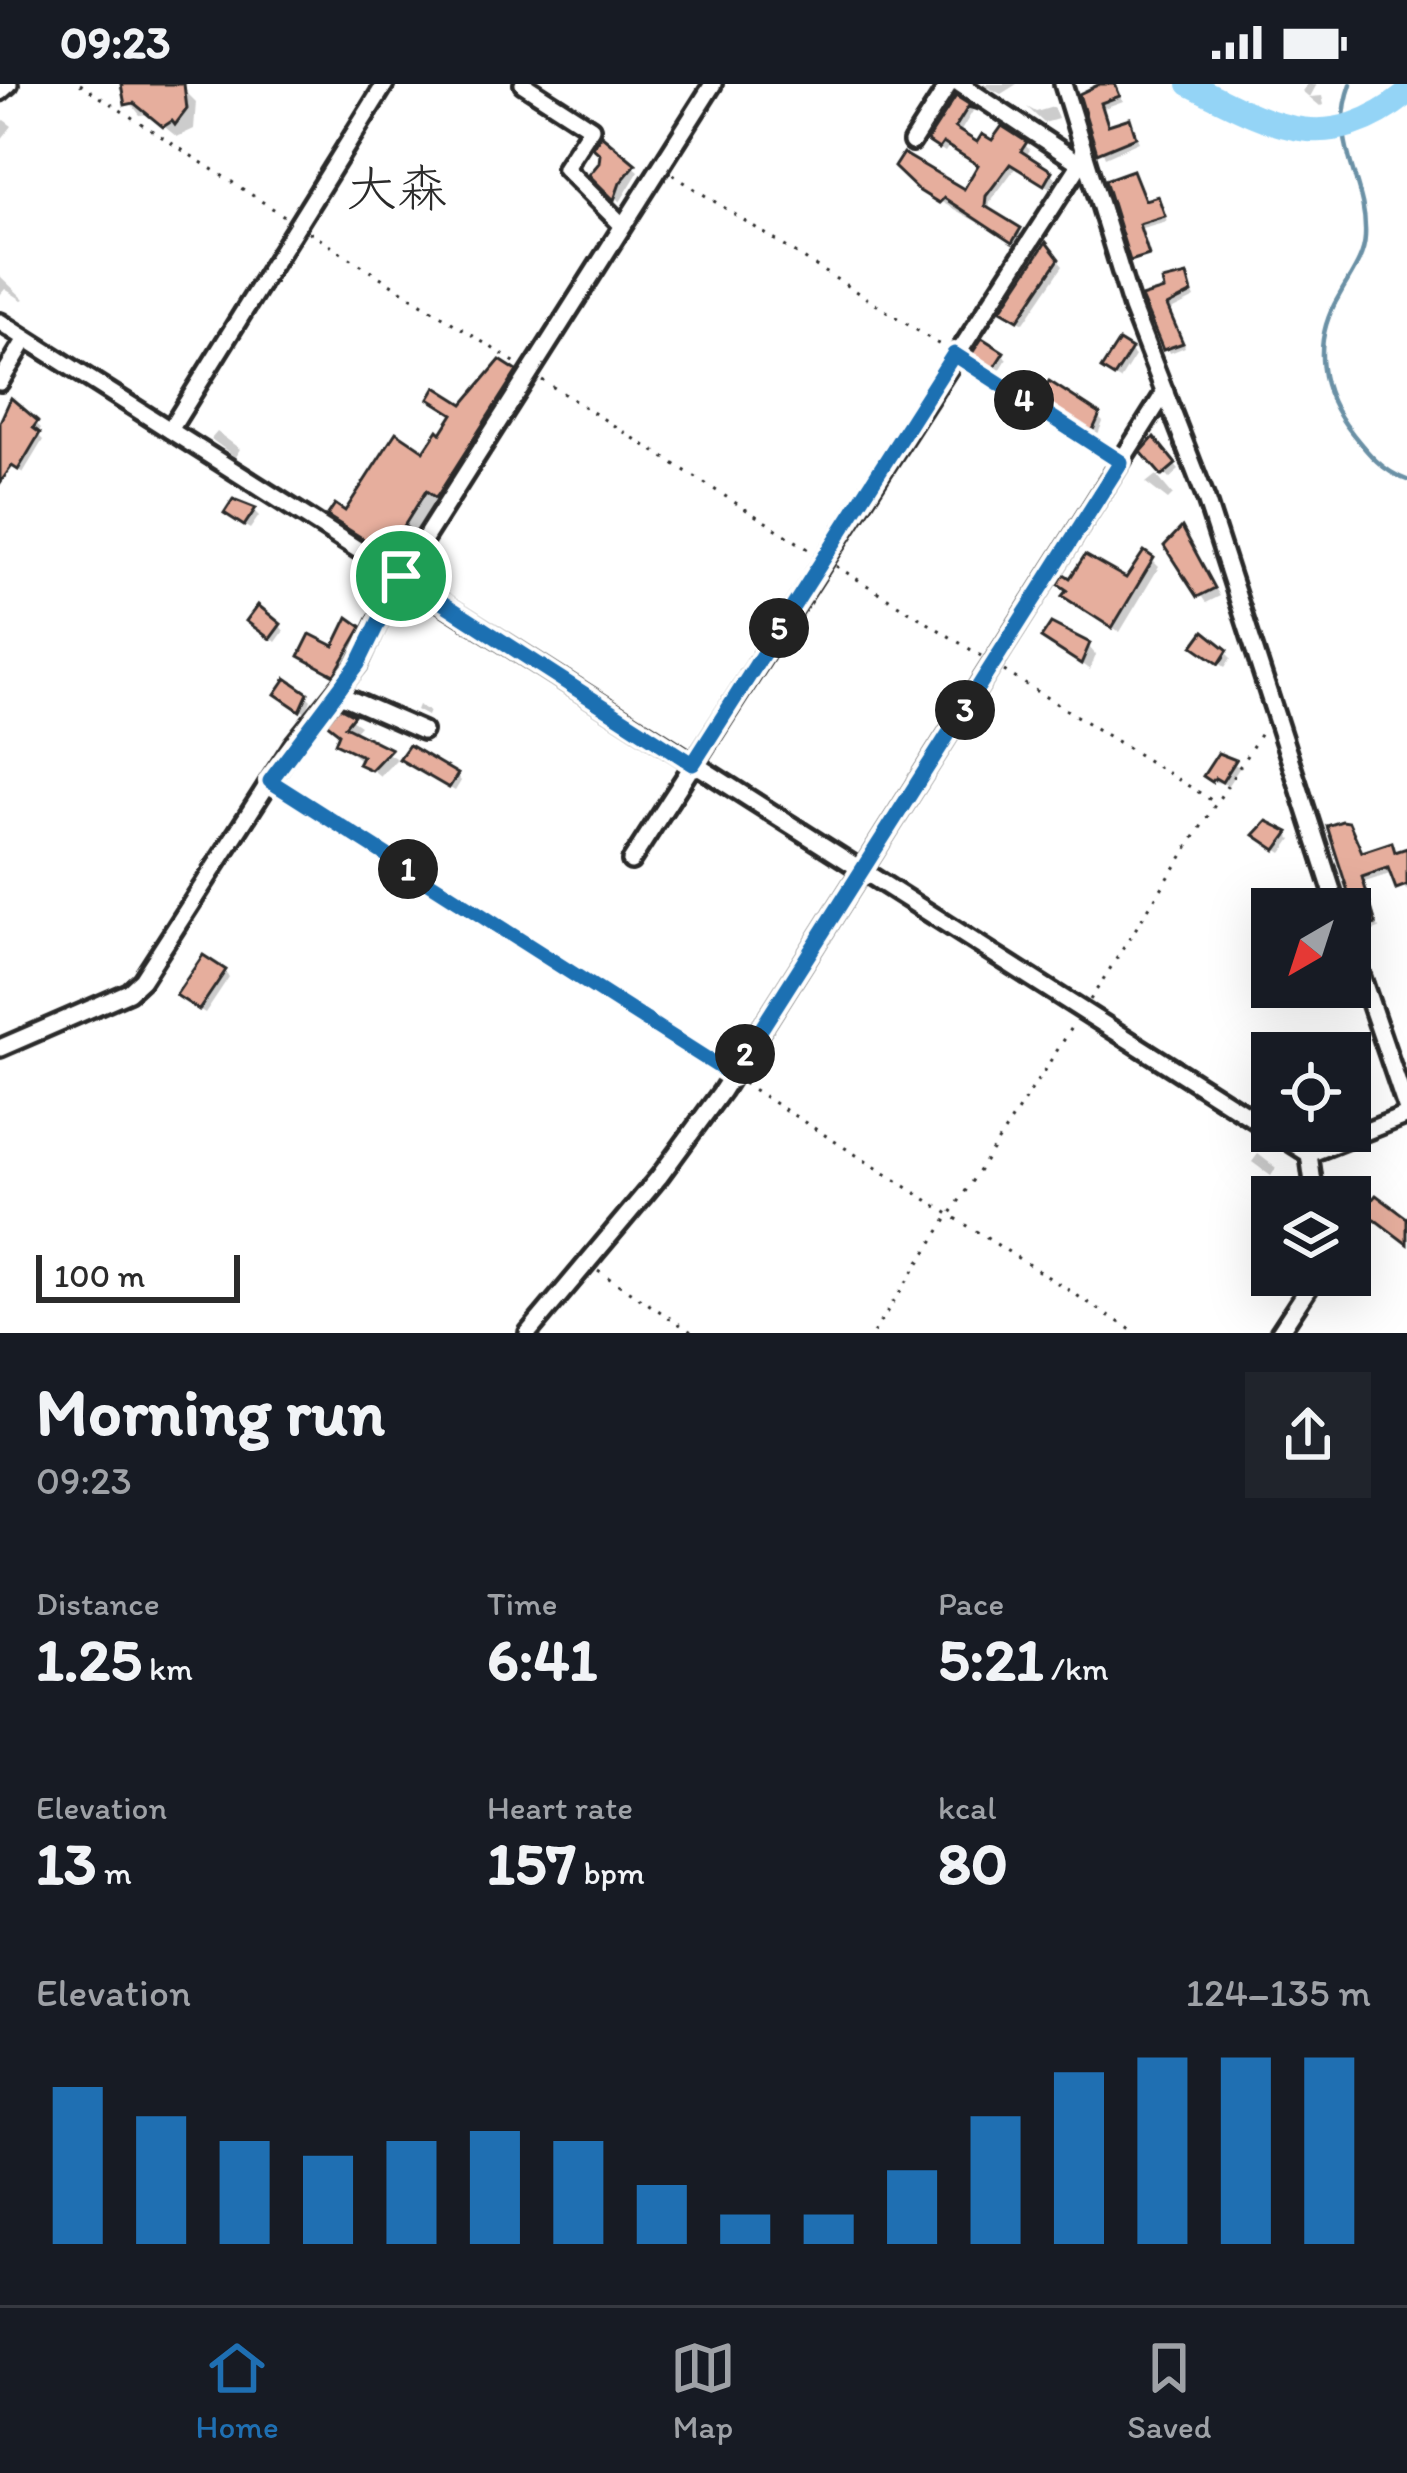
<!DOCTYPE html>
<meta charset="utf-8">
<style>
:root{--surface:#171b24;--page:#20242c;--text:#f1f3f6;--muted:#9ea1a6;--line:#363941;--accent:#1f6fb2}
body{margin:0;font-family:Itim,"Klee One",sans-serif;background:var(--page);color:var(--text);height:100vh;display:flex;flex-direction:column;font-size:45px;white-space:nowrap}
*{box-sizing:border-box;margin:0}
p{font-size:39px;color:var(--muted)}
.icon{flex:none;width:66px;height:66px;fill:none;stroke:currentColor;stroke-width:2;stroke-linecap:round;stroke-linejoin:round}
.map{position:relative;height:1249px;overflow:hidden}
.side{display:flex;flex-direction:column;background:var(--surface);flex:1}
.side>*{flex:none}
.needle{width:78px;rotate:219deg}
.buttons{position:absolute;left:1251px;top:804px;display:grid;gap:24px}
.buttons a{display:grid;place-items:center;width:120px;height:120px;border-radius:0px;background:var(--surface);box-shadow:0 12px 48px #0002;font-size:60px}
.scale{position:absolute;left:36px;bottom:30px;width:204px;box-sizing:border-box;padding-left:12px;border:6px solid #2b2b2b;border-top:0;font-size:33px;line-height:42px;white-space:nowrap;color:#2b2b2b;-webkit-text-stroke:9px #fff;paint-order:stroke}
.pin{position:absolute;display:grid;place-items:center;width:102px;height:102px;color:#fff;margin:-51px;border:6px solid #fff;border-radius:50%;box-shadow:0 3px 12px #0007}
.km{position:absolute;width:60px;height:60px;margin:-30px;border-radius:50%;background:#222;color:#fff;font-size:33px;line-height:60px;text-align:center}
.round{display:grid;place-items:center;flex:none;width:126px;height:126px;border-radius:0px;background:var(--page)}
.summary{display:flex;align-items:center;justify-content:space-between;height:204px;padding:0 36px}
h1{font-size:66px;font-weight:800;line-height:90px}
.stats{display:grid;grid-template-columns:repeat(3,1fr);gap:18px;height:204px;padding:12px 36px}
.stats div{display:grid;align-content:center}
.stats b{font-size:60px;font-weight:800}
.stats small{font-size:33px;font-weight:400}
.stats p{font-size:33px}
.chart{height:336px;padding:24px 36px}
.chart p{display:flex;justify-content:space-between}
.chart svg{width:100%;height:216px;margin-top:12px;stroke:var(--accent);stroke-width:6}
.status{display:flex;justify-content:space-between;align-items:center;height:84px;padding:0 60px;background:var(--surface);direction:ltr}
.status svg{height:33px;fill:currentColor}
.tab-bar{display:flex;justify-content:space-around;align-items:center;height:168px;border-top:3px solid var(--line);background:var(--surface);font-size:33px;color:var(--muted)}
.tab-bar a{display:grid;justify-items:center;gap:6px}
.tab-bar .selected{color:var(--accent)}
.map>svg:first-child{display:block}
</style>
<div class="status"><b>09:23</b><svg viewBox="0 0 49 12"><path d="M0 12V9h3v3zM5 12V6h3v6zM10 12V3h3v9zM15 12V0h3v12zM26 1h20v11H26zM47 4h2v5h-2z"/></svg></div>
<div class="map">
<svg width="1407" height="1249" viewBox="0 0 1407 1249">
<rect width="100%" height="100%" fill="#fff"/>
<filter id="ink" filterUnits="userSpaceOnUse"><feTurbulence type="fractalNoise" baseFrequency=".00833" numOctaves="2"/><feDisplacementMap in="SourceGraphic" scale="24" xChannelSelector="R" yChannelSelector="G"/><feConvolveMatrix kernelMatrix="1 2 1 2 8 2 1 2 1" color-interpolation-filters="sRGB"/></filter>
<g filter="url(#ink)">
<g fill="#0003">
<path d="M124,0h54l18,18 -2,27 -17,8 -28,-23 -9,1 -21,-27z"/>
<path d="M981,0h36l-16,10z"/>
<path d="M1114,0l9,17 -19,7 6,19 19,-6 10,21 -34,15 -23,-61z"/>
<path d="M1308,0h9l-7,13 12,-1 2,9 -4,1 -18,-15z"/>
<path d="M957,16l16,11 -14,23 19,12 47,-1 5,5 -5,7 31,21 -6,10 -34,-21 -26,35 -1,10 35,24 -6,9 -91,-51 37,-1 17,-27 -32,-20 -4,6 -9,-6z"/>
<path d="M1027,23l9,5 17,-5 5,12 -14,4z"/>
<path d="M0,33l12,9 -12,15z"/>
<path d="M602,55l37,32 -19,31 -27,-27 8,-11z"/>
<path d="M1133,90l14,29 11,-3 9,21 -25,7 7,24 -17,5z"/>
<path d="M1046,163l17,19 -39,57 -15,-9z"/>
<path d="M0,192l24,23 -2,1 -17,-11 -5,6z"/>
<path d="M1186,194l9,20 -26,13 16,36 -15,6 -25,-54z"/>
<path d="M1130,267l5,5 -15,24 -10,-6z"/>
<path d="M1002,270l5,5 -8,13 -19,-12z"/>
<path d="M515,289l10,10 -78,123 -10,-7 -24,37 9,9 -14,23 -77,-53h15l96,-78 13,-21 -22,-18 30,10z"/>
<path d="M12,319l29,25 -4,6 6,6 -20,33 -23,-16v-31z"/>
<path d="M1047,320l51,13 5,5 -5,12z"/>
<path d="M217,348l23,17 -5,8 -24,-18z"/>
<path d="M1155,358l24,28 -10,9 -24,-27z"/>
<path d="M1156,391l17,20 -5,5 -22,-17z"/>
<path d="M254,427l5,5 -9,13 -17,-11z"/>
<path d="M1181,447l39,65 -14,7 -38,-57z"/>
<path d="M1152,476l7,7 -39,65 -47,-30 -4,-11 57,-9z"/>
<path d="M255,541l25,1 4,5 -8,11z"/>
<path d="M360,545l8,8 -26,44 -39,-26 32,-5z"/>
<path d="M1045,554l43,8 8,9 -6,15z"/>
<path d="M1202,567l24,2 5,5 -6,9z"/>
<path d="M306,611l5,5 -5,13 -22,-14z"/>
<path d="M418,621l11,6 -2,5 -11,-6z"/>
<path d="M339,627l21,14 -7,8 44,26 -17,17 -42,-34z"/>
<path d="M410,665l47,27 4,5 -6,10 -47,-27z"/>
<path d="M1219,673l21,10 -12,18 -16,-4z"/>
<path d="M1348,741l16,30 27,-10 6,9 10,-3v40l-14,-18 -28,9 14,47 -11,4z"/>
<path d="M1287,750l5,5 -10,14 -20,-13z"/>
<path d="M224,888l5,5 -24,36 -20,-13z"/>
<path d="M1258,1070l18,14 -5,8 -19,-14z"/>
<path d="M1352,1106l55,32v24l-41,-36 -5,6 -11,-9 -4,-10z"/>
</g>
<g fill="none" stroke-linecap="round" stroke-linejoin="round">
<path stroke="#6a90a5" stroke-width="4.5" d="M1351,0c-23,64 17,95 14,153 -1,22 -16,40 -26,59 -28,46 -20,96 13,137 16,20 30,38 55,47"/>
<path stroke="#94d4f6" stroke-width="24" d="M1189,0c84,42 136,74 218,10"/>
</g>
<g fill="#e6ae9d" stroke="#2b2b2b" stroke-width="3">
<path d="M121,0h63l3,25 -12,16 -3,-4 -9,6 -29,-24 -9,2z"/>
<path d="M1100,0h15l5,12 -19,7 7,22 22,-7 6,19 -39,16 -18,-59z"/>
<path d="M956,12l22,14 -10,-3 -13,21 22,14 5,-8 10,6 10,-14 25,16 -6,9 31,20 -8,14 -34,-21 -24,32 -1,10 36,22 -9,15 -68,-45 -5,5 -21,-13 -24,-23 9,-14 61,36 14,-24 -35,-22 -4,6 -12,-8z"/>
<path d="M601,51l35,29 -16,19 -6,17 -25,-25 10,-12 1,-9 -7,-6z"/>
<path d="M1133,86l12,30 13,-4 7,20 -26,8 10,31 -19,6 -25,-81z"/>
<path d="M1046,158l13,17 -41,61 -17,-10z"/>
<path d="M1187,191l5,18 -25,13 16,37 -20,7 -22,-53 23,-7 -2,-9z"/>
<path d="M982,254l22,14 -11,17 -22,-14z"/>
<path d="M1119,257l13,8 -18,28 -13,-8z"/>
<path d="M500,276l17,11 -81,127 -10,-7 -22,35 10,7 -17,27 -70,-44 8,-12 10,7 51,-79 28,19 14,-21 3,3 12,-19 -24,-15 7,-12 27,17z"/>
<path d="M1049,297l51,33 -8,18 -54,-33z"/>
<path d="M11,314l27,23 -5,7 7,5 -22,37 -6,-4 -12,17v-61z"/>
<path d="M1154,353l22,27 -14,12 -21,-24z"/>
<path d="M233,415l23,9 -12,18 -20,-13z"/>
<path d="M1182,443l33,61 -18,9 -33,-51z"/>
<path d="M1144,467l10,7 -42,70 -50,-32 5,-6 -9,-6 6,-10 6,4 15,-23 41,23z"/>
<path d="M258,521l23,19 -11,15 -24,-18z"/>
<path d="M348,533l14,10 -28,48 -35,-19 11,-22 24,12z"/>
<path d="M1051,539l39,20 -9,21 -40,-26z"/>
<path d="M1204,547l24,19 -9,14 -26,-18z"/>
<path d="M286,594l22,15 -8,18 -25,-17z"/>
<path d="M339,623l15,8 -9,11 46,23 -20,21 -13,-6 4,-8 -27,-13 4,-10 -13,-10z"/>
<path d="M409,661l49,29 -9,14 -50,-29z"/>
<path d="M1218,669l18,7 -14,22 -7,-4 -3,4 -9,-6z"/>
<path d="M1267,737l22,11 -13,18 -22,-15z"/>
<path d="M1342,737l7,1 13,30 30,-10 3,10 12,-4v37l-11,4 -8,-21 -26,9 14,47 -16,5 -33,-103z"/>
<path d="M203,871l23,15 -27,40 -23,-15z"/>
<path d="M1350,1101l21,16 5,-6 31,23v26l-50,-38 -7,9z"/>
</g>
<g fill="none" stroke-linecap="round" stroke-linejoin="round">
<defs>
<g id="minor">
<path d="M523,0l68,44 -26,40 57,57"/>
<path d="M960,0l118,78"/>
<path d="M1063,0l69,224 74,191 132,410"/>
<path d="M0,8l9,-8"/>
<path d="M912,58l37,-58"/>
<path d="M0,238l1272,809"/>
<path d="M0,298l26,-43"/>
<path d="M170,346l215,-346"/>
<path d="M338,610l85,37"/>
<path d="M631,777l453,-703"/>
<path d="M1350,859l57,167"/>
<path d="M0,964l129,-56 13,-12 151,-235 65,-81 37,-79 318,-501"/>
<path d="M1273,1047l36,23"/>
<path d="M1315,1113l-6,-43 98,-39"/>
<path d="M528,1249l131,-156 63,-86 443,-699"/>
<path d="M1279,1249l38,-58"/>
</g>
</defs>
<use href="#minor" stroke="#2b2b2b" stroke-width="24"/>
<g stroke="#2b2b2b" stroke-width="3" stroke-dasharray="3 9" stroke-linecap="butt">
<path d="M80,0l206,133"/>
<path d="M673,91l270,172"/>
<path d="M309,148l210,133"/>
<path d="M966,278l144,92"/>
<path d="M542,296l271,172"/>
<path d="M836,482l145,90"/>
<path d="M1004,587l212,132"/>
<path d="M283,705l437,279"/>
<path d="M1090,916l173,-270"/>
<path d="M743,999l393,250"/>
<path d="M598,1187l95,62"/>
<path d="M873,1249l202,-310"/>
</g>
<use href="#minor" stroke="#fff" stroke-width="15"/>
</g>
</g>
<g fill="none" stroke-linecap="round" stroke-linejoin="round" filter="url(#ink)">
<defs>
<path id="route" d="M954,270l167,108 -389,613 -462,-294 88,-117 43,-88 292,188z"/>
</defs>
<use href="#route" stroke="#fff" stroke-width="24"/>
<use href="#route" stroke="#1f6fb2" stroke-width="15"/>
</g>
<g text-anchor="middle" stroke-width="9" stroke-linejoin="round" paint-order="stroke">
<g font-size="51" fill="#2b2b2b" stroke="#fff">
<text x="397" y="122">大森</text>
</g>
</g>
</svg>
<div class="buttons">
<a><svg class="needle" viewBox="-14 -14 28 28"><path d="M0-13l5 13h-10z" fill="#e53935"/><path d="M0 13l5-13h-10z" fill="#9ea1a6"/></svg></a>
<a><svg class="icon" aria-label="locate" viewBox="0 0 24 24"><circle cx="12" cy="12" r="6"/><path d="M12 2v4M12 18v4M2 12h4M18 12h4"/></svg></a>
<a><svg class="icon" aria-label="layers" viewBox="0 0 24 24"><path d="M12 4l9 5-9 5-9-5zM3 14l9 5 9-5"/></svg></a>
</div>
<div class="scale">100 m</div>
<div class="pin" style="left:401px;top:492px;background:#1e9e55"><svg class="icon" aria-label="arrive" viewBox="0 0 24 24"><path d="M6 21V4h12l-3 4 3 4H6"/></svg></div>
<b class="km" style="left:408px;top:785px">1</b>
<b class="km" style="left:745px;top:970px">2</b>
<b class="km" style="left:965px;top:626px">3</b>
<b class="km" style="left:1024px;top:316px">4</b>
<b class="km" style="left:779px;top:544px">5</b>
</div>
<section class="side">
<div class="summary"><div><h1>Morning run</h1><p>09:23</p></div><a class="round"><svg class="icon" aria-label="share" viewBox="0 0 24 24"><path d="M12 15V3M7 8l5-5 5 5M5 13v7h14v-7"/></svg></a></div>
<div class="stats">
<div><p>Distance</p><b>1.25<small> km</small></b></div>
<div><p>Time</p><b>6:41</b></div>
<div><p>Pace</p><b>5:21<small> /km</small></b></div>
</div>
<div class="stats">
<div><p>Elevation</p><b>13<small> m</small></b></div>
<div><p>Heart rate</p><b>157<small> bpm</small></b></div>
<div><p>kcal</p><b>80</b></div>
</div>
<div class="chart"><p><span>Elevation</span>124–135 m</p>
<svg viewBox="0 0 160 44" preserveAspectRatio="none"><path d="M5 44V12M15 44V18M25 44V23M35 44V26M45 44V23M55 44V21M65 44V23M75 44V32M85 44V38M95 44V38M105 44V29M115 44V18M125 44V9M135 44V6M145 44V6M155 44V6"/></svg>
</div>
</section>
<nav class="tab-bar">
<a class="selected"><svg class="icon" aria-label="home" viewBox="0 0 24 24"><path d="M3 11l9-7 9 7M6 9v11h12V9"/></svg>Home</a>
<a><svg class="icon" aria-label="map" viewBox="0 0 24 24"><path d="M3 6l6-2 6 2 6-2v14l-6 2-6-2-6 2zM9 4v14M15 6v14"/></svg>Map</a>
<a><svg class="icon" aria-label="saved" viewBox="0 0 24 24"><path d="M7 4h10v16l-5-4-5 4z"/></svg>Saved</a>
</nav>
